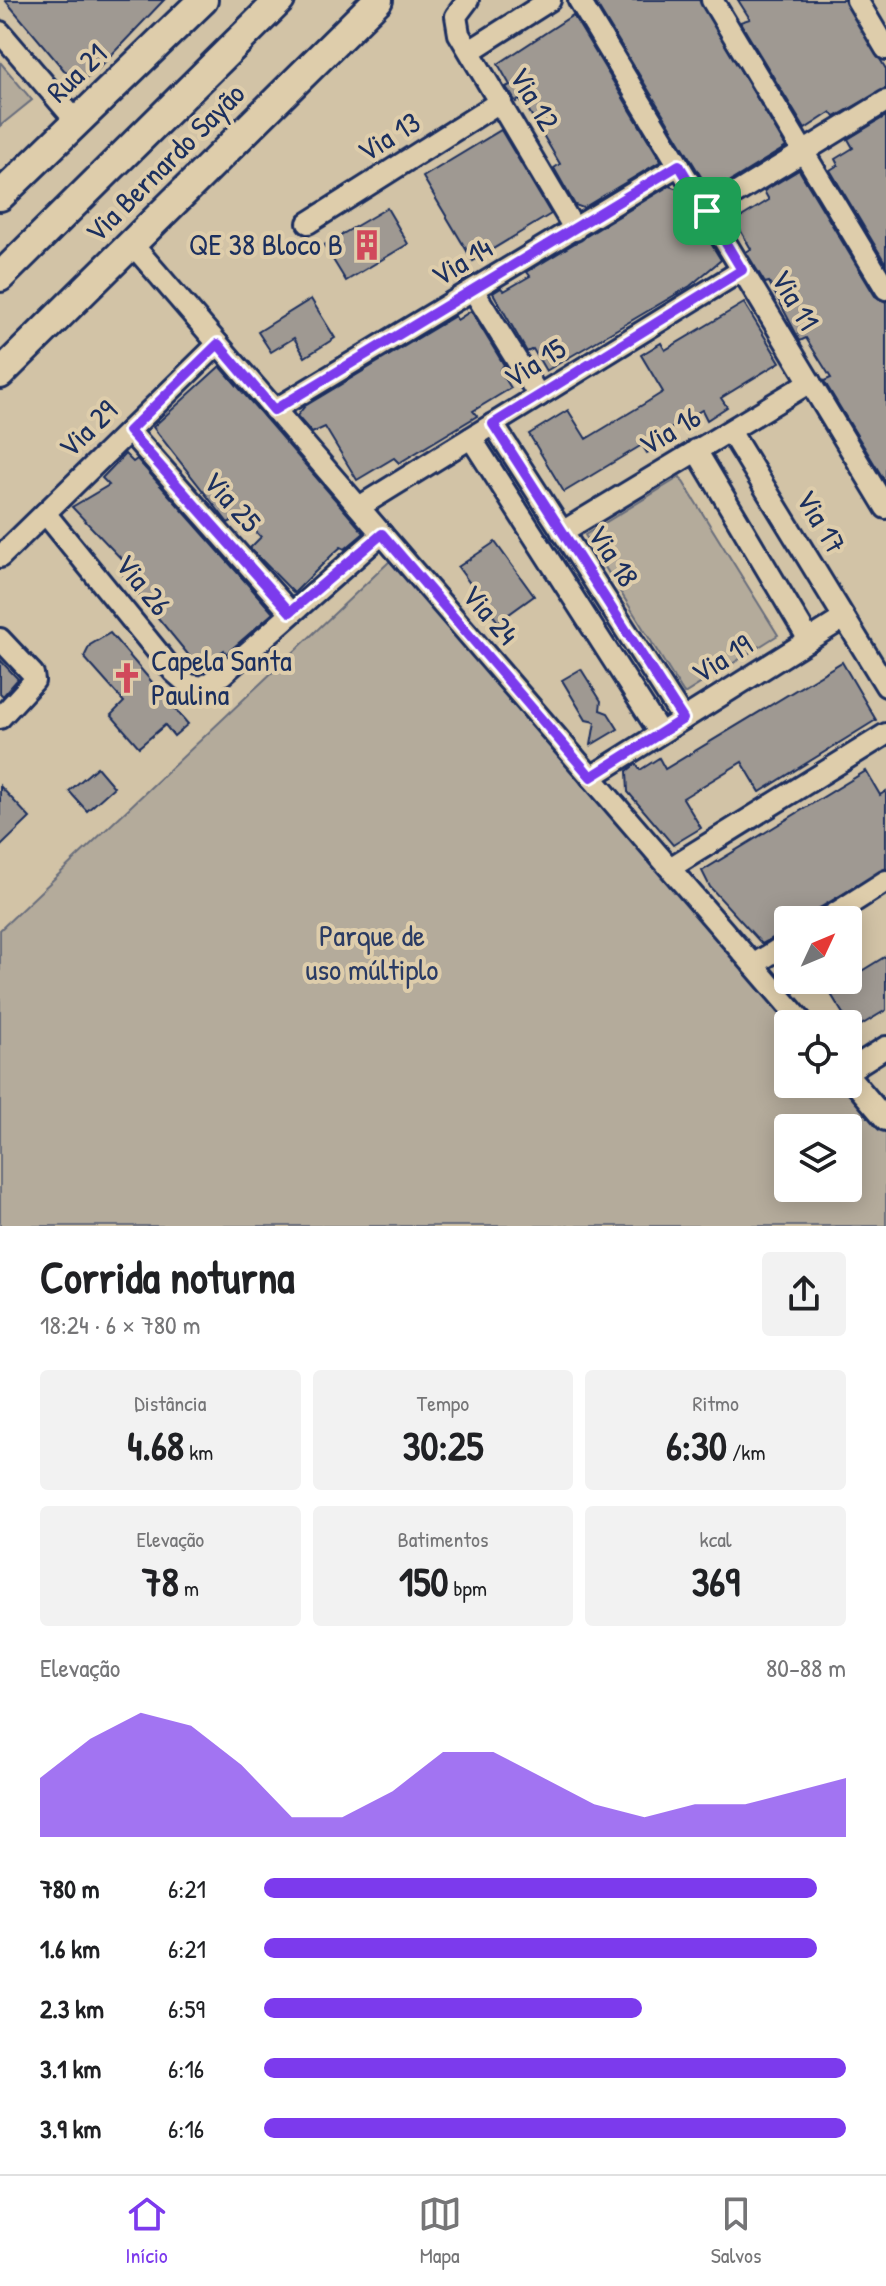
<!DOCTYPE html>
<html lang="pt">
<meta charset="utf-8">
<style>
:root{--surface:#fff;--page:#f2f2f2;--text:#202124;--muted:#757577;--line:#e0e0e0;--accent:#7c3aed}
body{margin:0;font-family:"Patrick Hand",sans-serif;background:var(--page);color:var(--text);height:100vh;display:flex;flex-direction:column;font-size:30px;white-space:nowrap}
*{box-sizing:border-box;margin:0}
p{font-size:26px;color:var(--muted)}
.icon{flex:none;width:44px;height:44px;fill:none;stroke:currentColor;stroke-width:2;stroke-linecap:round;stroke-linejoin:round}
.map{position:relative;height:1226px;overflow:hidden}
.drawer{display:flex;flex-direction:column;background:var(--surface);flex:1}
.drawer>*{flex:none}
.needle{width:52px;rotate:46deg}
.fabs{position:absolute;left:774px;top:906px;display:grid;gap:16px}
.fabs a{display:grid;place-items:center;width:88px;height:88px;border-radius:8px;background:var(--surface);box-shadow:0 4px 20px #0003;font-size:40px}
.pin{position:absolute;display:grid;place-items:center;width:68px;height:68px;color:#fff;margin:-34px;border-radius:16px;box-shadow:0 4px 12px #0006}
.round{display:grid;place-items:center;flex:none;width:84px;height:84px;border-radius:8px;background:var(--page)}
.overview{display:flex;align-items:center;justify-content:space-between;height:136px;padding:0 40px}
h1{font-size:44px;font-weight:700;line-height:60px}
.stats{display:grid;grid-template-columns:repeat(3,1fr);gap:12px;height:136px;padding:8px 40px}
.stats div{display:grid;align-content:center;border-radius:8px;background:var(--page);text-align:center}
.stats b{font-size:40px;font-weight:700}
.stats small{font-size:22px;font-weight:400}
.stats p{font-size:22px}
.chart{height:224px;padding:16px 40px}
.chart p{display:flex;justify-content:space-between}
.chart svg{width:100%;height:144px;margin-top:8px;fill:var(--accent);opacity:.7}
ul{padding:0 40px;list-style:none;font-size:26px}
li{display:grid;grid-template-columns:128px 96px 1fr;align-items:center;height:60px}
li i{height:20px;border-radius:10px;background:var(--accent)}
.menu{display:flex;justify-content:space-around;align-items:center;height:112px;border-top:2px solid var(--line);background:var(--surface);font-size:22px;color:var(--muted)}
.menu a{display:grid;justify-items:center;gap:4px}
.menu .selected{color:var(--accent)}
.map>svg:first-child{display:block}
</style>
<div class="map">
<svg width="886" height="1226" viewBox="0 0 886 1226">
<rect width="100%" height="100%" fill="#d2c3a6"/>
<filter id="ink" filterUnits="userSpaceOnUse"><feTurbulence type="fractalNoise" baseFrequency=".0125" numOctaves="2"/><feDisplacementMap in="SourceGraphic" scale="16" xChannelSelector="R" yChannelSelector="G"/><feConvolveMatrix kernelMatrix="1 2 1 2 8 2 1 2 1" color-interpolation-filters="sRGB"/></filter>
<g filter="url(#ink)">
<g fill="#b4ab9b" stroke="#686d7c" stroke-width="2" fill-rule="evenodd">
<path d="M0,62l32,38 -32,26z"/>
<path d="M680,477l98,158 -94,59 -99,-159z"/>
<path d="M391,560l402,464h-5v60h57l41,48v94h-886v-296zM788,1128h60v60h-60z"/>
</g>
<g fill="#9f9992" stroke="#1b2f5e" stroke-width="2">
<path d="M5,0h159l-65,68 -10,9 -15,5z"/>
<path d="M598,0h101l87,147 -75,46 -116,-191z"/>
<path d="M738,0h106l42,69v19l-51,29 -4,-5 -26,17 -65,-107 10,-3z"/>
<path d="M573,15l88,146 -78,47 -8,-3 -21,-37 6,-4 -34,-58 -7,-6 -3,2 -10,-15 4,-2 -12,-21z"/>
<path d="M886,116v148l-56,-94 8,-5 -3,-6 18,-11 -5,-9z"/>
<path d="M501,130l50,84 -78,47 -50,-84z"/>
<path d="M799,170l76,126 11,6v181l-62,-102 7,-3 -25,-40 -6,3 -31,-59 -4,1 -19,-31 5,-3 -16,-28 34,-21 -5,-9z"/>
<path d="M669,186l9,3 43,71 -31,26 -144,85 -13,-22 -6,3 -34,-59 8,-5 3,3 26,-15 -3,-4z"/>
<path d="M387,208l21,36 -62,37 -22,-36z"/>
<path d="M311,299l24,39 -30,19 -11,-19 -23,14 -13,-20z"/>
<path d="M744,303l36,59 -59,36 6,9 -20,13 -5,-10 -40,24 5,7 -20,12 -5,-8 -78,47 -35,-58 39,-24 18,29 58,-35 19,-12 -22,-37 20,-12 4,7z"/>
<path d="M471,311l33,54 -4,5 11,18 -38,23 4,5 -78,47 -5,-5 -37,22 -32,-53 -13,6 -15,-17 8,-10 150,-90 2,4z"/>
<path d="M220,366l144,167 -19,16 -4,-2 -8,7 -39,39 -44,-45 11,-11 -20,-21 -13,7 -75,-96z"/>
<path d="M125,454l8,8 4,-3 136,154 -47,41 -2,-4 -24,19 -78,-95 7,-7 -57,-60 37,-22 -7,-7z"/>
<path d="M495,542l39,54 -36,26 -40,-55z"/>
<path d="M110,633l78,91 -14,12 -9,-11 -26,22 -28,-32 13,-13 -40,-45 6,-12z"/>
<path d="M0,660l18,19 -15,17 -3,-3z"/>
<path d="M842,662l34,58 -116,72 -18,-30 -59,36 18,30 -20,12 -8,5 -45,-53 -1,-21 9,-7 4,6 19,-12 6,11z"/>
<path d="M581,669l20,32 -1,9 8,3 10,16 -27,16 4,-23 -9,-2 -24,-40z"/>
<path d="M97,767l17,20 -27,24 -18,-20z"/>
<path d="M866,771l14,24 6,-4v77l-68,41 -6,11h-24v10l-26,14 -52,-57 -8,-16z"/>
<path d="M0,786l30,32 -30,29z"/>
<path d="M886,956v54l-33,20 -24,-39z"/>
</g>
<g fill="none" stroke-linecap="round" stroke-linejoin="round">
<defs>
<g id="street">
<path d="M468,0l-12,16 3,18 116,196"/>
<path d="M579,0l307,508"/>
<path d="M712,0l174,289"/>
<path d="M857,0l29,49"/>
<path d="M0,32l76,89"/>
<path d="M470,51l80,-51"/>
<path d="M707,211l179,-110"/>
<path d="M308,223l193,-122"/>
<path d="M132,244l672,780"/>
<path d="M473,290l66,106"/>
<path d="M274,410l405,-245"/>
<path d="M493,424l190,295"/>
<path d="M129,431l161,181"/>
<path d="M730,431l156,255"/>
<path d="M471,438l189,295"/>
<path d="M696,450l113,190"/>
<path d="M359,507l383,-237"/>
<path d="M45,513l129,159 15,13 14,2 20,-13 159,-140"/>
<path d="M562,532l248,-150"/>
<path d="M0,557l218,-213"/>
<path d="M0,639l33,35 1,7 -34,37"/>
<path d="M591,777l253,-159"/>
<path d="M670,868l216,-134"/>
<path d="M825,920l61,-39"/>
<path d="M753,965l35,-22"/>
<path d="M848,1071l38,-24"/>
<path d="M848,1075l38,45"/>
</g>
<g id="secondary">
<path d="M0,196l203,-196"/>
<path d="M0,277l280,-277"/>
<path d="M0,374l378,-374"/>
</g>
</defs>
<use href="#street" stroke="#1b2f5e" stroke-width="26"/>
<use href="#secondary" stroke="#1b2f5e" stroke-width="34"/>
<use href="#street" stroke="#decdab" stroke-width="20"/>
<use href="#secondary" stroke="#decdab" stroke-width="28"/>
</g>
</g>
<g fill="none" stroke-linecap="round" stroke-linejoin="round" filter="url(#ink)">
<defs>
<path id="route" d="M679,165l63,105 -249,154 190,295 -92,58 -209,-243 -92,78 -161,-181 89,-87 56,66z"/>
</defs>
<use href="#route" stroke="#fff" stroke-width="16"/>
<use href="#route" stroke="#7c3aed" stroke-width="10"/>
</g>
<defs>
<symbol id="building-bare" viewBox="-9 -9 18 18"><path d="M-4-6H4V6H1V3H-1V6H-4ZM-2.5-4.3h1.7v1.8h-1.7ZM.8-4.3h1.7v1.8H.8ZM-2.5-1h1.7V.8h-1.7ZM.8-1h1.7V.8H.8Z" fill="#d1495b" stroke="#decdab" stroke-width="2.5" paint-order="stroke"/></symbol>
<symbol id="church-bare" viewBox="-9 -9 18 18"><path d="M-1.2-6h2.4v3.5h3.3v2.4h-3.3V6h-2.4V-.1h-3.3v-2.4h3.3Z" fill="#d1495b" stroke="#decdab" stroke-width="2.5" paint-order="stroke"/></symbol>
</defs>
<g fill-rule="evenodd">
<use href="#building-bare" x="345" y="223" width="44" height="44"/>
<use href="#church-bare" x="105" y="656" width="44" height="44"/>
</g>
<g text-anchor="middle" stroke-width="8" stroke-linejoin="round" paint-order="stroke">
<g font-size="30" fill="#1b2f5e" stroke="#decdab">
<text transform="translate(77 73) rotate(-44)" y="10">Rua 21</text>
<text transform="translate(534 99) rotate(59)" y="10">Via 12</text>
<text transform="translate(389 137) rotate(-32)" y="10">Via 13</text>
<text transform="translate(165 163) rotate(-45)" y="10">Via Bernardo Sayão</text>
<text transform="translate(462 262) rotate(-31)" y="10">Via 14</text>
<text transform="translate(795 300) rotate(59)" y="10">Via 11</text>
<text transform="translate(535 363) rotate(-32)" y="10">Via 15</text>
<text transform="translate(88 429) rotate(-44)" y="10">Via 29</text>
<text transform="translate(670 431) rotate(-31)" y="10">Via 16</text>
<text transform="translate(232 502) rotate(48)" y="10">Via 25</text>
<text transform="translate(821 522) rotate(59)" y="10">Via 17</text>
<text transform="translate(613 556) rotate(57)" y="10">Via 18</text>
<text transform="translate(143 585) rotate(51)" y="10">Via 26</text>
<text transform="translate(490 615) rotate(49)" y="10">Via 24</text>
<text transform="translate(722 659) rotate(-32)" y="10">Via 19</text>
</g>
<g font-size="30" fill="#1b2f5e" stroke="#decdab" text-anchor="end">
<text x="343" y="255">QE 38 Bloco B</text>
<text x="151" y="671" text-anchor="start">Capela Santa<tspan x="151" dy="34">Paulina</tspan></text>
</g>
<g font-size="30" fill="#2a3b64" stroke="#decdab">
<text x="372" y="946">Parque de<tspan x="372" dy="34">uso múltiplo</tspan></text>
</g>
</g>
</svg>
<div class="fabs">
<a><svg class="needle" viewBox="-14 -14 28 28"><path d="M0-13l5 13h-10z" fill="#e53935"/><path d="M0 13l5-13h-10z" fill="#757577"/></svg></a>
<a><svg class="icon" aria-label="locate" viewBox="0 0 24 24"><circle cx="12" cy="12" r="6"/><path d="M12 2v4M12 18v4M2 12h4M18 12h4"/></svg></a>
<a><svg class="icon" aria-label="layers" viewBox="0 0 24 24"><path d="M12 4l9 5-9 5-9-5zM3 14l9 5 9-5"/></svg></a>
</div>
<div class="pin" style="left:707px;top:211px;background:#1e9e55"><svg class="icon" aria-label="arrive" viewBox="0 0 24 24"><path d="M6 21V4h12l-3 4 3 4H6"/></svg></div>
</div>
<section class="drawer">
<div class="overview"><div><h1>Corrida noturna</h1><p>18:24 · 6 × 780 m</p></div><a class="round"><svg class="icon" aria-label="share" viewBox="0 0 24 24"><path d="M12 15V3M7 8l5-5 5 5M5 13v7h14v-7"/></svg></a></div>
<div class="stats">
<div><p>Distância</p><b>4.68<small> km</small></b></div>
<div><p>Tempo</p><b>30:25</b></div>
<div><p>Ritmo</p><b>6:30<small> /km</small></b></div>
</div>
<div class="stats">
<div><p>Elevação</p><b>78<small> m</small></b></div>
<div><p>Batimentos</p><b>150<small> bpm</small></b></div>
<div><p>kcal</p><b>369</b></div>
</div>
<div class="chart"><p><span>Elevação</span>80–88 m</p>
<svg viewBox="0 0 160 44" preserveAspectRatio="none"><path d="M0 44V26L10 14L20 6L30 10L40 22L50 38L60 38L70 30L80 18L90 18L100 26L110 34L120 38L130 34L140 34L150 30L160 26V44z"/></svg>
</div>
<ul>
<li><b>780 m</b>6:21<i style="width:95%"></i></li>
<li><b>1.6 km</b>6:21<i style="width:95%"></i></li>
<li><b>2.3 km</b>6:59<i style="width:65%"></i></li>
<li><b>3.1 km</b>6:16<i style="width:100%"></i></li>
<li><b>3.9 km</b>6:16<i style="width:100%"></i></li>
</ul>
</section>
<nav class="menu">
<a class="selected"><svg class="icon" aria-label="home" viewBox="0 0 24 24"><path d="M3 11l9-7 9 7M6 9v11h12V9"/></svg>Início</a>
<a><svg class="icon" aria-label="map" viewBox="0 0 24 24"><path d="M3 6l6-2 6 2 6-2v14l-6 2-6-2-6 2zM9 4v14M15 6v14"/></svg>Mapa</a>
<a><svg class="icon" aria-label="saved" viewBox="0 0 24 24"><path d="M7 4h10v16l-5-4-5 4z"/></svg>Salvos</a>
</nav>
